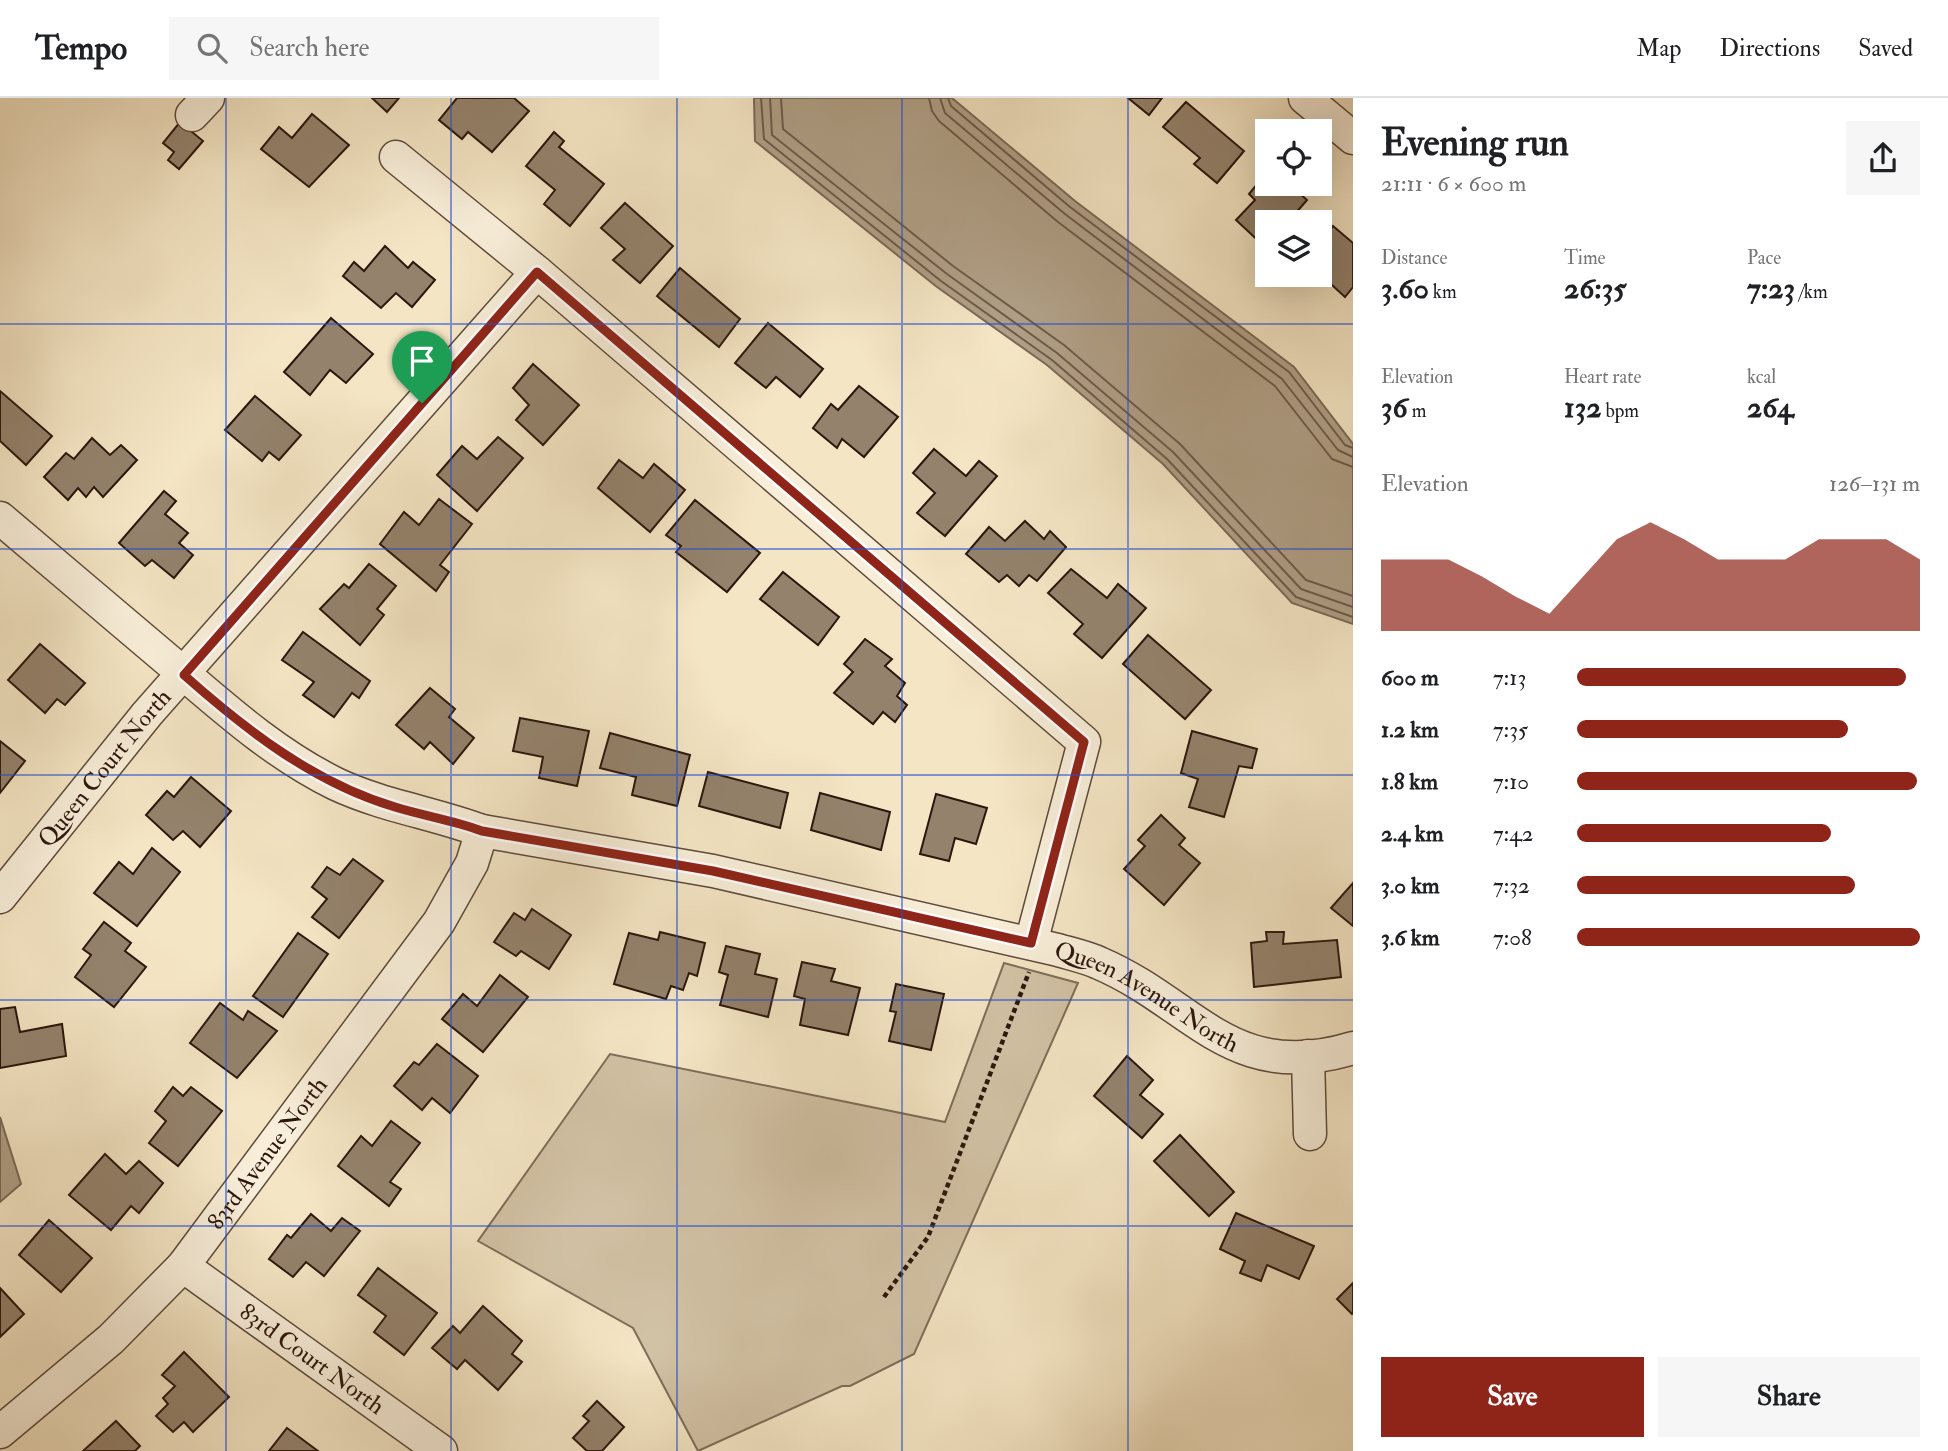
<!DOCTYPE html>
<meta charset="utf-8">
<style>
:root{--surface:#fff;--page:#f6f6f6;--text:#202124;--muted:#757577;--line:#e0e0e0;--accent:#8f2418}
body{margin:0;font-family:"IM FELL Double Pica",serif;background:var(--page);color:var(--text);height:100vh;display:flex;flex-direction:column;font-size:26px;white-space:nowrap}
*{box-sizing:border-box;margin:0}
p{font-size:23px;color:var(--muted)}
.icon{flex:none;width:38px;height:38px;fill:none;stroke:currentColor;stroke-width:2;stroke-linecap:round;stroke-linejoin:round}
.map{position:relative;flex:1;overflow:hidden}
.sheet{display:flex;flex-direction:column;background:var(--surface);width:595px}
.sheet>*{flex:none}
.fabs{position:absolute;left:1255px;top:21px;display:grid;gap:14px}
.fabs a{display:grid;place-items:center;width:77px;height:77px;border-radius:0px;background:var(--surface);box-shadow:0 7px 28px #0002;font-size:35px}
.pin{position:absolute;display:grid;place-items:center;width:60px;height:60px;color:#fff;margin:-72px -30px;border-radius:50% 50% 50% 0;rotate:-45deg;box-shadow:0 0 7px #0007}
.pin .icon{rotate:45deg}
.round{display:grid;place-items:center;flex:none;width:74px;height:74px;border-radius:0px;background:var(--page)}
.overview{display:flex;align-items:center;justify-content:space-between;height:119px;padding:0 28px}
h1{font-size:38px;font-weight:700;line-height:52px}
.figures{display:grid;grid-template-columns:repeat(3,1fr);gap:10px;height:119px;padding:7px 28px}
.figures div{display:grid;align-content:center}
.figures b{font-size:30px;font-weight:700}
.figures small{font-size:19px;font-weight:400}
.figures p{font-size:19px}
.chart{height:196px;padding:14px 28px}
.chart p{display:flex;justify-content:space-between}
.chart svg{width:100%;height:126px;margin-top:7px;fill:var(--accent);opacity:.7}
.cta{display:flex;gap:14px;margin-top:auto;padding:14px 28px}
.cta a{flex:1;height:80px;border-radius:0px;background:var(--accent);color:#fff;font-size:28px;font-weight:700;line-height:80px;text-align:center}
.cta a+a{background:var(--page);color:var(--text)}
ul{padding:0 28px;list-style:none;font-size:23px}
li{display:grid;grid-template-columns:112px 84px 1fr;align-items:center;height:52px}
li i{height:18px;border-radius:9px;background:var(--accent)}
header{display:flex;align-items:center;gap:42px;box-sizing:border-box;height:98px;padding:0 35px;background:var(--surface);border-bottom:2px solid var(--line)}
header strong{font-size:33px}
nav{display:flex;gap:38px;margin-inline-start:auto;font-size:24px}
.search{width:490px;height:63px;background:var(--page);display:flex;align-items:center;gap:18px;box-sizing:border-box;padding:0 24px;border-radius:0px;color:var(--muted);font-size:26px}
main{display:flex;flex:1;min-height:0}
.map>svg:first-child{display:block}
</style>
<header>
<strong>Tempo</strong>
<div class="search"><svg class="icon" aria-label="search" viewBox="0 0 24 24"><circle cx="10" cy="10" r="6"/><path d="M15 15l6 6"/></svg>Search here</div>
<nav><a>Map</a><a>Directions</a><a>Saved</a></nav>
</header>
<main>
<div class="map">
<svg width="1353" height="1353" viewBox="0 0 1353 1353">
<rect width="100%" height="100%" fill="#f4e5c4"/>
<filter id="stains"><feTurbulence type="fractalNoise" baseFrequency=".00286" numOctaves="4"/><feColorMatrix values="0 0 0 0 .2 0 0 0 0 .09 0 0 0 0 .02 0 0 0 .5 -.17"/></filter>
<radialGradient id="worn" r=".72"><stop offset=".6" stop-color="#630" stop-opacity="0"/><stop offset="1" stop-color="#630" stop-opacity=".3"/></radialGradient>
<path fill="#d2c2a5" stroke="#7f6c59" stroke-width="2" d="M1004,865l74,20 -164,371 -64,32h-8l-144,65 -65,-123 -155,-87 132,-187 335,68z"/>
<g fill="#b09f86" stroke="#7b6856" stroke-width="2">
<path d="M754,0h198l123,103 219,166 59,77v180l-61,-21 -129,-139 -116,-99 -110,-78 -182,-146z"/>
<path d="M0,1019l21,67 -21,18z"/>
</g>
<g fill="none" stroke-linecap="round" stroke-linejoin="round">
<g stroke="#6e5a4a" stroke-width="2">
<path d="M761,0l3,41 177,142 111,79 115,99 129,138 57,20"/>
<path d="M770,0l2,37 175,139 110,79 116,99 128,137 52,18"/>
<path d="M781,0l2,31 170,137 111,79 116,99 126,136 47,16"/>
<path d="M929,0l3,13 7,10 119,101 217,164 57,73 21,8"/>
<path d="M940,0l5,15 120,101 217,165 56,71 15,7"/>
<path d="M948,0l3,8 119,101 219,165 56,73 8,3"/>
</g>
</g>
<g fill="#94826c" stroke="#2c160d" stroke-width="2">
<path d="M372,0h27l-12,14z"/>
<path d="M457,0h57l15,13 -37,41 -24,-20 -6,7 -23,-19z"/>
<path d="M1128,0h34l-13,17z"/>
<path d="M1186,4l58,49 -27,32 -23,-19 6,-6 -37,-31z"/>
<path d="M312,16l37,31 -40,42 -48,-38 18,-22 13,11z"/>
<path d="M180,24l23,19 -24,28 -11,-9 6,-8 -11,-9z"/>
<path d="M554,34l10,9 -5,6 45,37 -34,42 -26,-22 11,-14 -29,-24z"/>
<path d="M1267,74v12h22l18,16 -19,22h-21l-1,26 -30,-28 19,-20 -6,-6z"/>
<path d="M625,105l48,43 -33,37 -27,-23 12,-11 -24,-21z"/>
<path d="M1333,128l20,17v44l-8,10 -25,-23v-33z"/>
<path d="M385,148l23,22 5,-6 22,18 -23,27 -16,-14 -15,15 -38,-32 11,-14 10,9z"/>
<path d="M680,170l60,51 -21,28 -62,-51z"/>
<path d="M331,220l42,36 -27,29 -16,-13 -20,25 -26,-23z"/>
<path d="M768,225l55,46 -23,28 -24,-20 -10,11 -31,-25z"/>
<path d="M533,266l46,41 -36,40 -27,-25 13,-15 -16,-17z"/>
<path d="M859,288l39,31 -34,40 -22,-18 -5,9 -24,-20 18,-24 7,6z"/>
<path d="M0,293l52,45 -26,29 -26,-24z"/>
<path d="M255,298l46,39 -22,25 -10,-8 -7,9 -37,-31z"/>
<path d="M498,339l25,21 -46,53 -40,-36 25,-29 15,13z"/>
<path d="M92,340l18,17 11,-10 16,15 -34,37 -9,-10 -8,10 -8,-9 -10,12 -24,-23 22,-24 8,6z"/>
<path d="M934,351l32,27 13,-15 18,15 -52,60 -28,-23 18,-20 -22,-20z"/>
<path d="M619,362l24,18 11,-14 31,26 -35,42 -52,-44z"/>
<path d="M164,393l12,10 -11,13 23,19 -9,10 14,12 -19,23 -22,-18 -7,6 -26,-23z"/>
<path d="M439,401l33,25 -32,41 9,7 -13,19 -56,-47 24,-32 15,13z"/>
<path d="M695,402l65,53 -33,39 -51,-40 5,-6 -15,-11z"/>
<path d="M1025,423l19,18 6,-8 16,16 -29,34 -8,-6 -10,11 -12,-11 -8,7 -33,-28 23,-27 16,14z"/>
<path d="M369,466l27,22 -19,23 7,6 -24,30 -40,-36 24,-25 5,4z"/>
<path d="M1071,471l36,29 11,-14 28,24 -44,50 -28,-24 9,-10 -35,-31z"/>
<path d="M783,474l56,45 -21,28 -58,-46z"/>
<path d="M303,534l67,49 -11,17 -7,-5 -18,24 -31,-22 11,-13 -32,-22z"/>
<path d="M1148,537l63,55 -26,29 -62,-55z"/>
<path d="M865,541l27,20 -7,7 20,17 -8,13 10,9 -12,17 -12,-10 -10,12 -39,-31 19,-21 -9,-8z"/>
<path d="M40,546l45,39 -20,22 -8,-6 -12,14 -37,-33z"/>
<path d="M430,590l25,21 -6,8 25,21 -21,26 -23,-22 -6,7 -28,-24z"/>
<path d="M520,620l69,13 -12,55 -38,-8 4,-21 -30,-6z"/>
<path d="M1192,633l65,18 -5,19 -13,-2 -15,51 -35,-10 9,-28 -17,-6z"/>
<path d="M610,635l80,22 -13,51 -45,-11 4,-18 -36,-9z"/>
<path d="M0,643l25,20 -25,32z"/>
<path d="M708,674l80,21 -8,35 -81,-22z"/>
<path d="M191,679l40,34 -31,36 -17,-16 -10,9 -27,-25 21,-24 7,6z"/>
<path d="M820,695l70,19 -9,38 -70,-20z"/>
<path d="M936,696l51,14 -11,36 -21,-6 -6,23 -29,-7z"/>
<path d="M1161,717l24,23 -6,7 21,18 -36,42 -40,-36 21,-23 -7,-6z"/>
<path d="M152,750l28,24 -43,54 -43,-33 25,-31 14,12z"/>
<path d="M353,761l30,22 -44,57 -27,-21 15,-18 -15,-12 15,-20 13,8z"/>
<path d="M1353,785v43l-22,-18z"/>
<path d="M532,811l39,26 -22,34 -28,-18 -5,5 -22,-14 20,-29 11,7z"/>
<path d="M104,824l27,21 -6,8 21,16 -32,40 -39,-30 16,-22 -8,-6z"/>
<path d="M660,834l45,11 -8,33 -8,-3 -6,17 -12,-4 -5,13 -52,-15 15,-51 29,7z"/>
<path d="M1266,834h18l-1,12 54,-4 4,37 -87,10 -3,-44 16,-2z"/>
<path d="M298,835l30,21 -45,63 -30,-21z"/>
<path d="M726,848l34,8 -5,20 22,5 -9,38 -48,-12 8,-30 -9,-3z"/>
<path d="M802,864l33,7 -4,12 29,7 -12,47 -48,-10 5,-26 -11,-3z"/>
<path d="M500,877l28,22 -45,55 -41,-33 21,-25 14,12z"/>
<path d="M896,886l48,10 -13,56 -42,-9 7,-29 -6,-1z"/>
<path d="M220,905l23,17 5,-9 29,20 -40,47 -47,-35z"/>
<path d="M15,909l5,25 42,-8 4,32 -66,12v-59z"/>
<path d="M437,946l41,32 -28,37 -18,-15 -10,12 -28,-24 20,-24 5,3z"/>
<path d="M1127,958l26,24 -13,15 23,19 -21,24 -48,-42z"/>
<path d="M173,989l10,9 8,-9 31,24 -44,55 -29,-23 17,-22 -11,-10z"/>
<path d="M391,1023l29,22 -30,39 11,7 -12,17 -51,-40 23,-30 11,10z"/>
<path d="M1180,1037l54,57 -25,24 -55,-55z"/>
<path d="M105,1056l21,20 13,-13 24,22 -24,30 -8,-7 -20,24 -42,-35z"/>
<path d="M1236,1115l78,33 -15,33 -32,-14 -6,16 -21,-8 5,-12 -25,-12z"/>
<path d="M311,1116l20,17 11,-13 18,13 -36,45 -18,-14 -13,15 -24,-18 18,-24 4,3z"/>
<path d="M49,1122l43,38 -31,34 -42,-37z"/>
<path d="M378,1170l59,45 -33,42 -30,-23 12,-16 -28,-21z"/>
<path d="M1353,1185v30l-1,1 -15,-15z"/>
<path d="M0,1190l24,26 -24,23z"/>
<path d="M483,1208l39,35 -10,13 10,8 -24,28 -33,-30 -8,9 -25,-21 21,-22 7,7z"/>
<path d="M184,1254l45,45 -36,35 -9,-10 -11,10 -17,-16 12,-12 -5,-6 12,-12 -13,-11z"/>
<path d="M597,1303l27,26 -22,24h-15l-14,-13 16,-17 -6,-5z"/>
<path d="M116,1323l24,25 -5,5h-52z"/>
<path d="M287,1330l31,23h-49z"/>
</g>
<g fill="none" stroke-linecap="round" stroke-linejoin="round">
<defs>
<g id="minor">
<path d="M1305,0l48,40"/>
<path d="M192,17l16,-17"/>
<path d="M396,59l141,115 547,470 -53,201"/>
<path id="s1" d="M0,420c57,48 113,96 170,144 53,45 103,91 166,122 47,22 98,29 146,47l231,40 345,79c13,4 28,7 41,13 96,41 132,122 254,85"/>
<path id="s2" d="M0,799l147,-183 390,-442"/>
<path d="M1308,958l2,78"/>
<path id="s3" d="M183,1168l258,185"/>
<path id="s4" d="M0,1334l111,-93 72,-73 256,-344 33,-59 10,-32"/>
</g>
</defs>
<use href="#minor" stroke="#5e4a3b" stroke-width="35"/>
<path stroke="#2c160d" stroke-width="4.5" stroke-dasharray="5 3.5" stroke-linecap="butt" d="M884,1199l44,-60 101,-265"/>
<use href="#minor" stroke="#f8eed9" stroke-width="32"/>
</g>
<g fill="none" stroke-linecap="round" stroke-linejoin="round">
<defs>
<path id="route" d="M537,174l547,470 -53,201 -318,-72 -231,-40c-29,-11 -58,-15 -87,-24 -81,-24 -149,-77 -211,-132z"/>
</defs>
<use href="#route" stroke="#fff" stroke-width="14"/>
<use href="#route" stroke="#8f2418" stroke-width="9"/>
</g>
<path fill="none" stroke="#1d4ed8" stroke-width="2" stroke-opacity="0.55" d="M226,0v1353M451,0v1353M677,0v1353M902,0v1353M1128,0v1353M0,226h1353M0,451h1353M0,677h1353M0,902h1353M0,1128h1353"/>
<g text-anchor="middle" stroke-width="7" stroke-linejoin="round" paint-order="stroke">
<g font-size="24" fill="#2c160d" stroke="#f8eed9">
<text dy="8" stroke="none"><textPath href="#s2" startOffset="166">Queen Court North</textPath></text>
<text dy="8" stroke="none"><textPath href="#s1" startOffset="1272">Queen Avenue North</textPath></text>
<text dy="8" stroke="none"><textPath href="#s4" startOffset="388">83rd Avenue North</textPath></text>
<text dy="8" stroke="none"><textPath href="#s3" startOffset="159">83rd Court North</textPath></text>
</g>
</g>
<rect width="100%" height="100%" filter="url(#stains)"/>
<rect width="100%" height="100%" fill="url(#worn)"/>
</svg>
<div class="fabs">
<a><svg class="icon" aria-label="locate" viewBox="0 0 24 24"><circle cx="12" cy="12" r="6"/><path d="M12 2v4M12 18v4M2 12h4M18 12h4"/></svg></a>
<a><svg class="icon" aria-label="layers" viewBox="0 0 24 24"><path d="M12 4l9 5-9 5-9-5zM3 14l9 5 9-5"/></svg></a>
</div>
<div class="pin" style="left:422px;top:305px;background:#1e9e55"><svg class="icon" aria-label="arrive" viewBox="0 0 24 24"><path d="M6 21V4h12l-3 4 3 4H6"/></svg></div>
</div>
<section class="sheet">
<div class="overview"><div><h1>Evening run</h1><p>21:11 · 6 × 600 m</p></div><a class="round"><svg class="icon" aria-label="share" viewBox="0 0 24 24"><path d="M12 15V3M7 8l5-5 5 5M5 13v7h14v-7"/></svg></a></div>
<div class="figures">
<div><p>Distance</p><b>3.60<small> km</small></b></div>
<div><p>Time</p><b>26:35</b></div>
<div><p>Pace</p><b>7:23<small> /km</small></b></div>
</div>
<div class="figures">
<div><p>Elevation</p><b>36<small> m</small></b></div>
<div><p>Heart rate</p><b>132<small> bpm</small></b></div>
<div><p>kcal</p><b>264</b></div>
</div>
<div class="chart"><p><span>Elevation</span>126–131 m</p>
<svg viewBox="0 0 160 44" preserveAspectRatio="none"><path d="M0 44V19L10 19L20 19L30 25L40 32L50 38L60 25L70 12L80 6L90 12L100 19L110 19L120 19L130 12L140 12L150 12L160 19V44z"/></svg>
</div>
<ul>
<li><b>600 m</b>7:13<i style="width:96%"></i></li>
<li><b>1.2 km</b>7:35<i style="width:79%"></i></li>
<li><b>1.8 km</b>7:10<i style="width:99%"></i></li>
<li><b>2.4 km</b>7:42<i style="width:74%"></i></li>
<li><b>3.0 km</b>7:32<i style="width:81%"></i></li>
<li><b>3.6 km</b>7:08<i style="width:100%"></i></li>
</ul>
<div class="cta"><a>Save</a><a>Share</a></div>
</section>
</main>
